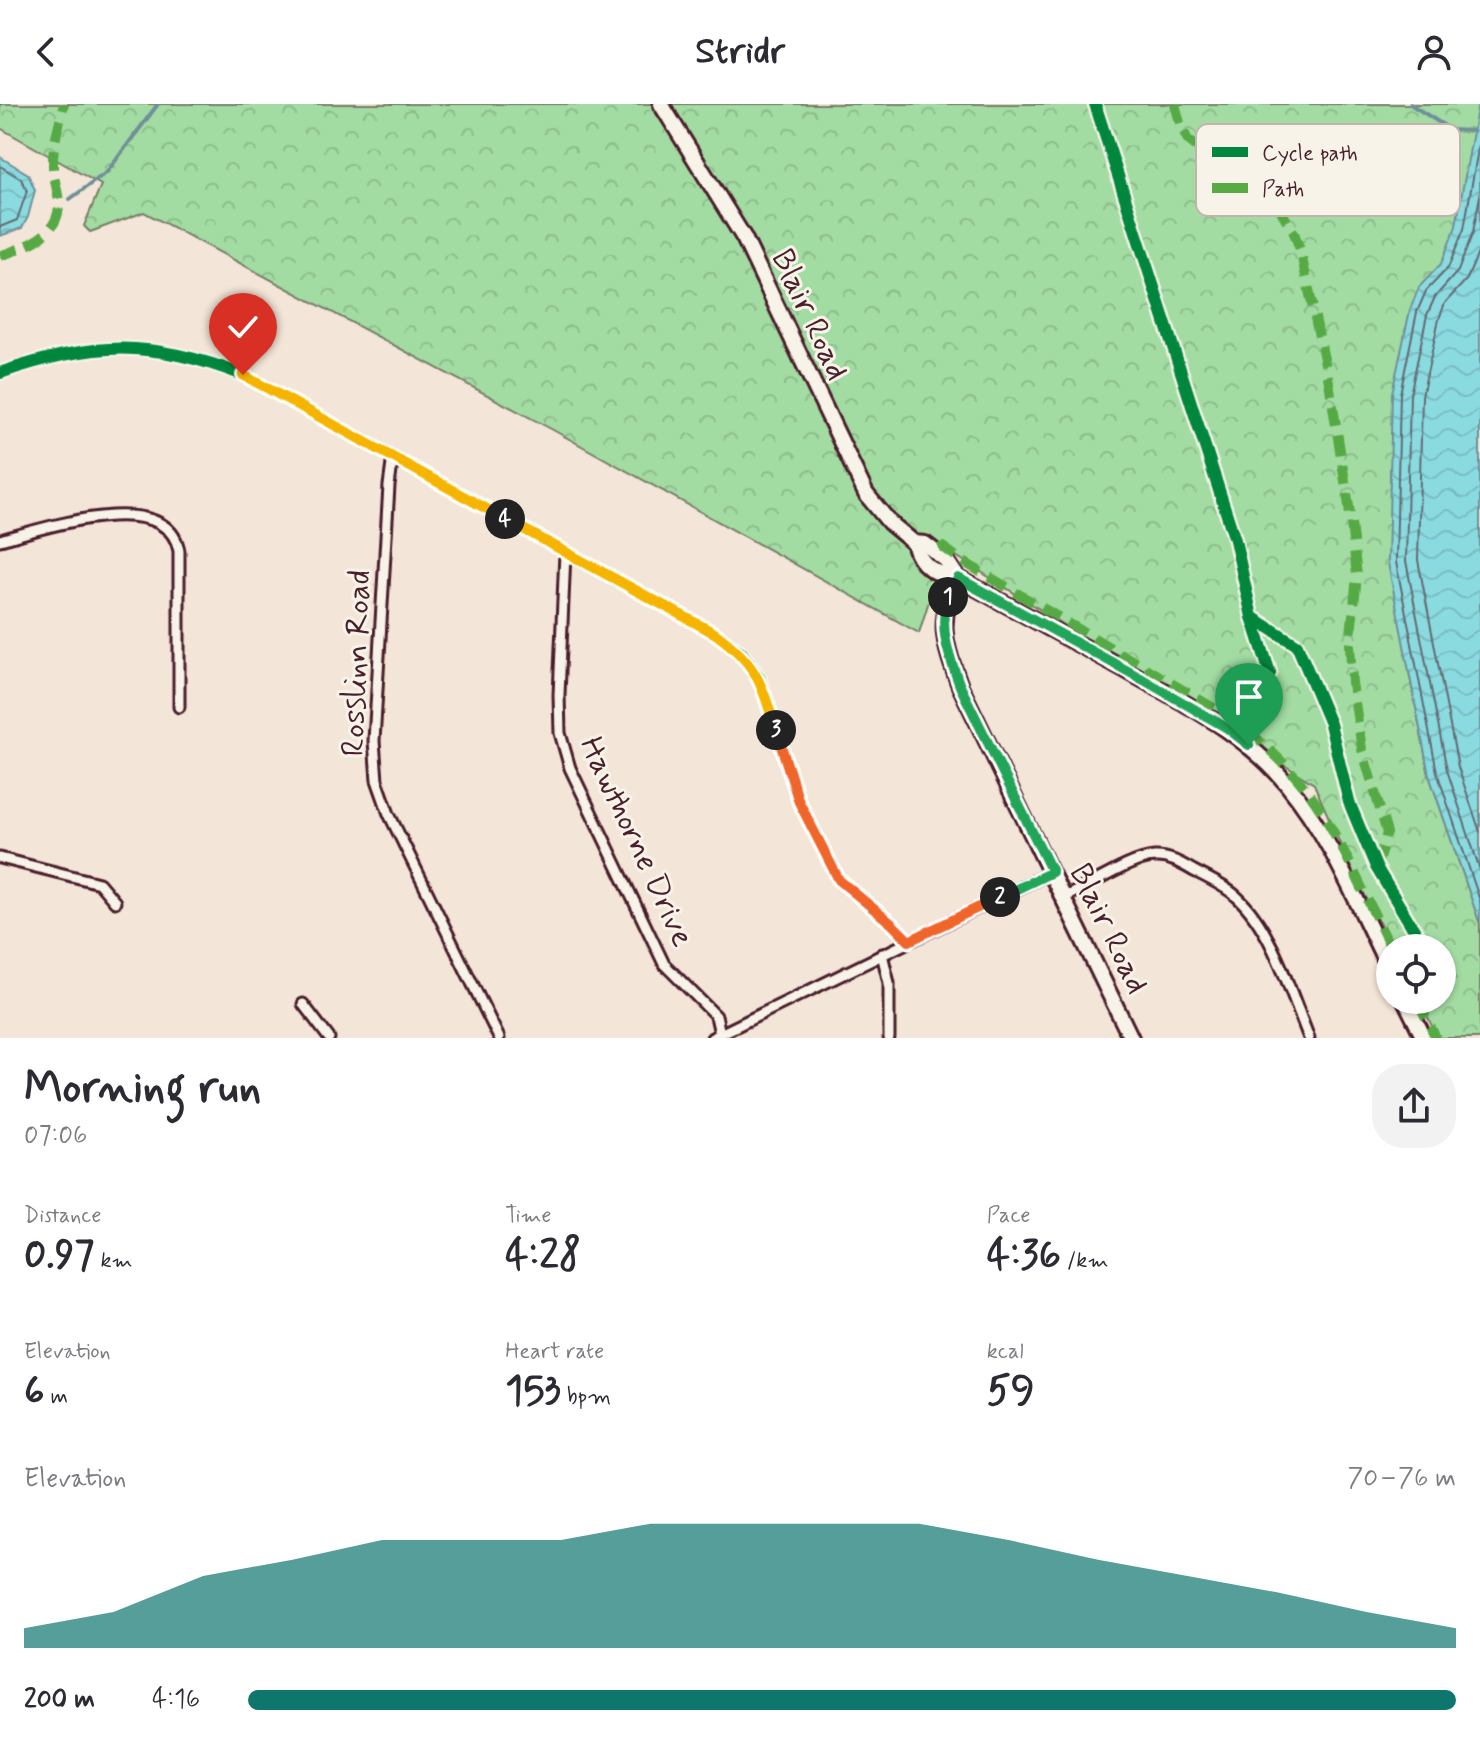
<!DOCTYPE html>
<meta charset="utf-8">
<style>
:root{--surface:#fff;--page:#f2f2f3;--text:#2b2b33;--muted:#7c7c81;--accent:#0f766e}
body{margin:0;font-family:Mynerve,sans-serif;background:var(--page);color:var(--text);height:100vh;display:flex;flex-direction:column;font-size:30px;white-space:nowrap}
*{box-sizing:border-box;margin:0}
p{font-size:26px;color:var(--muted)}
.icon{flex:none;width:44px;height:44px;fill:none;stroke:currentColor;stroke-width:2;stroke-linecap:round;stroke-linejoin:round}
.map{position:relative;height:934px;overflow:hidden}
.side{display:flex;flex-direction:column;background:var(--surface);flex:1}
.side>*{flex:none}
.controls{position:absolute;left:1376px;top:830px;display:grid;gap:16px}
.controls a{display:grid;place-items:center;width:80px;height:80px;border-radius:50%;background:var(--surface);box-shadow:0 2px 6px #0004;font-size:40px}
.pin{position:absolute;display:grid;place-items:center;width:68px;height:68px;color:#fff;margin:-82px -34px;border-radius:50% 50% 50% 0;rotate:-45deg;box-shadow:0 0 8px #0007}
.pin .icon{rotate:45deg}
.km{position:absolute;width:40px;height:40px;margin:-20px;border-radius:50%;background:#222;color:#fff;font-size:22px;line-height:40px;text-align:center}
.round{display:grid;place-items:center;flex:none;width:84px;height:84px;border-radius:32px;background:var(--page)}
.summary{display:flex;align-items:center;justify-content:space-between;height:136px;padding:0 24px}
h1{font-size:44px;font-weight:800;line-height:60px}
.figures{display:grid;grid-template-columns:repeat(3,1fr);gap:12px;height:136px;padding:8px 24px}
.figures div{display:grid;align-content:center}
.figures b{font-size:40px;font-weight:800}
.figures small{font-size:22px;font-weight:400}
.figures p{font-size:22px}
.chart{height:224px;padding:16px 24px}
.chart p{display:flex;justify-content:space-between}
.chart svg{width:100%;height:144px;margin-top:8px;fill:var(--accent);opacity:.7}
ul{padding:0 24px;list-style:none;font-size:26px}
li{display:grid;grid-template-columns:128px 96px 1fr;align-items:center;height:60px}
li i{height:20px;border-radius:10px;background:var(--accent)}
header{display:flex;justify-content:space-between;align-items:center;height:104px;padding:0 24px;background:var(--surface);font-size:36px;font-weight:800}
.map>svg:first-child{display:block}
</style>
<header><svg class="icon" aria-label="back" viewBox="0 0 24 24"><path d="M15 5l-7 7 7 7"/></svg>Stridr<svg class="icon" aria-label="person" viewBox="0 0 24 24"><circle cx="12" cy="8" r="4"/><path d="M4 21q1-7 8-7t8 7"/></svg></header>
<div class="map">
<svg width="1480" height="934" viewBox="0 0 1480 934">
<defs>
<pattern id="forest-crowns" width="20" height="18" patternUnits="userSpaceOnUse" patternTransform="scale(2)"><rect width="20" height="18" fill="#a2dca2"/><path d="M2 6a3 3 0 1 1 6 0M12 15a3 3 0 1 1 6 0" fill="none" stroke="#8dbc8c"/></pattern>
<pattern id="water-waves" width="16" height="10" patternUnits="userSpaceOnUse" patternTransform="scale(2)"><rect width="16" height="10" fill="#8adbe0"/><path d="M0 5q4-4 8 0t8 0" fill="none" stroke="#79bcc0"/></pattern>
</defs>
<rect width="100%" height="100%" fill="#f3e5d7"/>
<filter id="ink" filterUnits="userSpaceOnUse"><feTurbulence type="fractalNoise" baseFrequency=".0125" numOctaves="2"/><feDisplacementMap in="SourceGraphic" scale="16" xChannelSelector="R" yChannelSelector="G"/><feConvolveMatrix kernelMatrix="1 2 1 2 8 2 1 2 1" color-interpolation-filters="sRGB"/></filter>
<g filter="url(#ink)">
<path fill="url(#forest-crowns)" stroke="#767e66" stroke-width="2" d="M0,0h1480v183l-90,180v33l20,177 19,98 51,149v114h-42l-19,-38h23v-52h-50l-43,-84 -35,-80 -369,-235 -26,84 -366,-203 -409,-218 -54,20 -6,-6 17,-41 -101,-57z"/>
<g fill="url(#water-waves)" stroke="#709098" stroke-width="2">
<path d="M1478,0h2v820l-51,-149 -41,-212 4,-170 18,-83 9,-23 22,-23 15,-38z"/>
<path d="M0,53l28,17 7,16 -7,27 -6,11 -22,8z"/>
</g>
<g fill="none" stroke-linecap="round" stroke-linejoin="round">
<g stroke="#646a73" stroke-width="2">
<path d="M1480,34l-16,91 -16,39 -22,23 -9,21 -17,82 -4,168 41,210 43,129"/>
<path d="M0,62l21,13 6,12 -10,29 -17,7"/>
<path d="M1480,92l-7,36 -15,39 -23,26 -8,18 -17,80 -4,166 41,209 33,100"/>
<path d="M1480,144l-13,31 -22,24 -6,16 -17,77 -4,164 40,207 22,65"/>
</g>
<g stroke="#709098" stroke-width="4">
<path d="M1410,0l41,26 22,1"/>
<path d="M70,95l37,-27 51,-68"/>
</g>
<defs>
<g id="street">
<path d="M0,269c92,-32 151,-34 243,2l473,259 25,18 18,25 40,125 40,78 53,44 17,17"/>
<path d="M393,352l-4,30 -15,255 3,39 12,34 110,224"/>
<path d="M0,436c42,-11 168,-54 179,11v156"/>
<path d="M565,449l-6,142 1,38 10,35 94,196 52,52 5,22"/>
<path d="M0,754l99,25 16,19"/>
<path d="M1064,793c25,-10 65,-38 90,-40 15,-1 28,7 40,14 14,7 31,15 42,25 36,32 55,98 73,142"/>
<path d="M882,850l7,29v55"/>
<path d="M303,900l26,34"/>
<path d="M712,934l340,-166"/>
</g>
<g id="secondary">
<path d="M661,0l83,134 122,256 23,28 25,21 11,1 21,16 12,18"/>
<path d="M914,439c6,24 21,31 44,35 55,30 111,61 166,91 58,33 120,62 163,115 45,54 72,124 103,186"/>
<path d="M958,474c-22,42 -14,65 2,108l171,352"/>
<path d="M1405,896l19,38"/>
</g>
</defs>
<use href="#street" stroke="#4a1f2b" stroke-width="15"/>
<use href="#secondary" stroke="#4a1f2b" stroke-width="20"/>
<use href="#street" stroke="#f7f3e8" stroke-width="9"/>
<use href="#secondary" stroke="#f7f3e8" stroke-width="14"/>
<g stroke="#57aa44" stroke-width="10" stroke-dasharray="20 10" stroke-linecap="butt">
<path d="M1175,0l6,23 7,13 41,32 37,17 6,6 22,38 6,16 29,133 20,124 8,70 -7,68 2,39 10,66 25,84 -10,32"/>
<path d="M0,152c26,-10 60,-20 59,-54 -1,-12 -6,-24 -6,-37 -1,-20 7,-42 11,-61"/>
<path d="M939,445l4,-2 19,14 274,160c32,26 63,54 85,90 27,43 47,92 70,137"/>
<path d="M1417,896l19,38"/>
</g>
<defs>
<g id="cycleway">
<path d="M1095,0l140,436 17,77 18,56"/>
<path d="M0,269c92,-32 151,-34 243,2l473,259 25,18 18,25 40,125 40,78 53,44 17,17"/>
<path d="M1252,513l45,28 33,79 19,78 27,65 49,81"/>
</g>
</defs>
<use href="#cycleway" stroke="#f7f3e8" stroke-width="17"/>
<use href="#cycleway" stroke="#00873e" stroke-width="12"/>
</g>
</g>
<g fill="none" stroke-linecap="round" stroke-linejoin="round" filter="url(#ink)">
<defs>
<path id="split-1" d="M948,493l10,-19 186,102 83,48 22,17"/>
<path id="split-2" d="M948,493c-10,31 1,59 12,89l92,186 -52,25"/>
<path id="split-3" d="M776,626l23,72 40,78 53,44 17,17 91,-44"/>
<path id="split-4" d="M505,415l211,115c42,31 45,49 60,96"/>
<path id="split-5" d="M243,271l262,144"/>
</defs>
<use href="#split-1" stroke="#fff" stroke-width="16"/>
<use href="#split-2" stroke="#fff" stroke-width="16"/>
<use href="#split-3" stroke="#fff" stroke-width="16"/>
<use href="#split-4" stroke="#fff" stroke-width="16"/>
<use href="#split-5" stroke="#fff" stroke-width="16"/>
<use href="#split-1" stroke="#22a559" stroke-width="10"/>
<use href="#split-2" stroke="#22a559" stroke-width="10"/>
<use href="#split-3" stroke="#f0652b" stroke-width="10"/>
<use href="#split-4" stroke="#f5b400" stroke-width="10"/>
<use href="#split-5" stroke="#f5b400" stroke-width="10"/>
</g>
<g text-anchor="middle" stroke-width="6" stroke-linejoin="round" paint-order="stroke">
<g font-size="32" fill="#4a1f2b" stroke="#f7f3e8">
<text transform="translate(811 210) rotate(65)" y="11">Blair Road</text>
<text transform="translate(355 559) rotate(-88)" y="11">Rosslinn Road</text>
<text transform="translate(638 737) rotate(65)" y="11">Hawthorne Drive</text>
<text transform="translate(1110 824) rotate(64)" y="11">Blair Road</text>
</g>
</g>
<rect x="1196" y="20" width="264" height="92" rx="12" fill="#f7f3e8" stroke="#c3b3af" stroke-width="2"/>
<rect x="1212" y="43" width="36" height="10" fill="#00873e"/>
<rect x="1212" y="79" width="36" height="10" fill="#57aa44"/>
<g font-size="22" fill="#4a1f2b">
<text x="1262" y="56">Cycle path</text>
<text x="1262" y="92">Path</text>
</g>
</svg>
<div class="controls">
<a><svg class="icon" aria-label="locate" viewBox="0 0 24 24"><circle cx="12" cy="12" r="6"/><path d="M12 2v4M12 18v4M2 12h4M18 12h4"/></svg></a>
</div>
<div class="pin" style="left:1249px;top:641px;background:#1e9e55"><svg class="icon" aria-label="arrive" viewBox="0 0 24 24"><path d="M6 21V4h12l-3 4 3 4H6"/></svg></div>
<div class="pin" style="left:243px;top:271px;background:#d93025"><svg class="icon" aria-label="check" viewBox="0 0 24 24"><path d="M5 12l5 5 9-10"/></svg></div>
<b class="km" style="left:948px;top:493px">1</b>
<b class="km" style="left:1000px;top:793px">2</b>
<b class="km" style="left:776px;top:626px">3</b>
<b class="km" style="left:505px;top:415px">4</b>
</div>
<section class="side">
<div class="summary"><div><h1>Morning run</h1><p>07:06</p></div><a class="round"><svg class="icon" aria-label="share" viewBox="0 0 24 24"><path d="M12 15V3M7 8l5-5 5 5M5 13v7h14v-7"/></svg></a></div>
<div class="figures">
<div><p>Distance</p><b>0.97<small> km</small></b></div>
<div><p>Time</p><b>4:28</b></div>
<div><p>Pace</p><b>4:36<small> /km</small></b></div>
</div>
<div class="figures">
<div><p>Elevation</p><b>6<small> m</small></b></div>
<div><p>Heart rate</p><b>153<small> bpm</small></b></div>
<div><p>kcal</p><b>59</b></div>
</div>
<div class="chart"><p><span>Elevation</span>70–76 m</p>
<svg viewBox="0 0 160 44" preserveAspectRatio="none"><path d="M0 44V38L10 33L20 22L30 17L40 11L50 11L60 11L70 6L80 6L90 6L100 6L110 11L120 17L130 22L140 27L150 33L160 38V44z"/></svg>
</div>
<ul>
<li><b>200 m</b>4:16<i style="width:100%"></i></li>
</ul>
</section>
